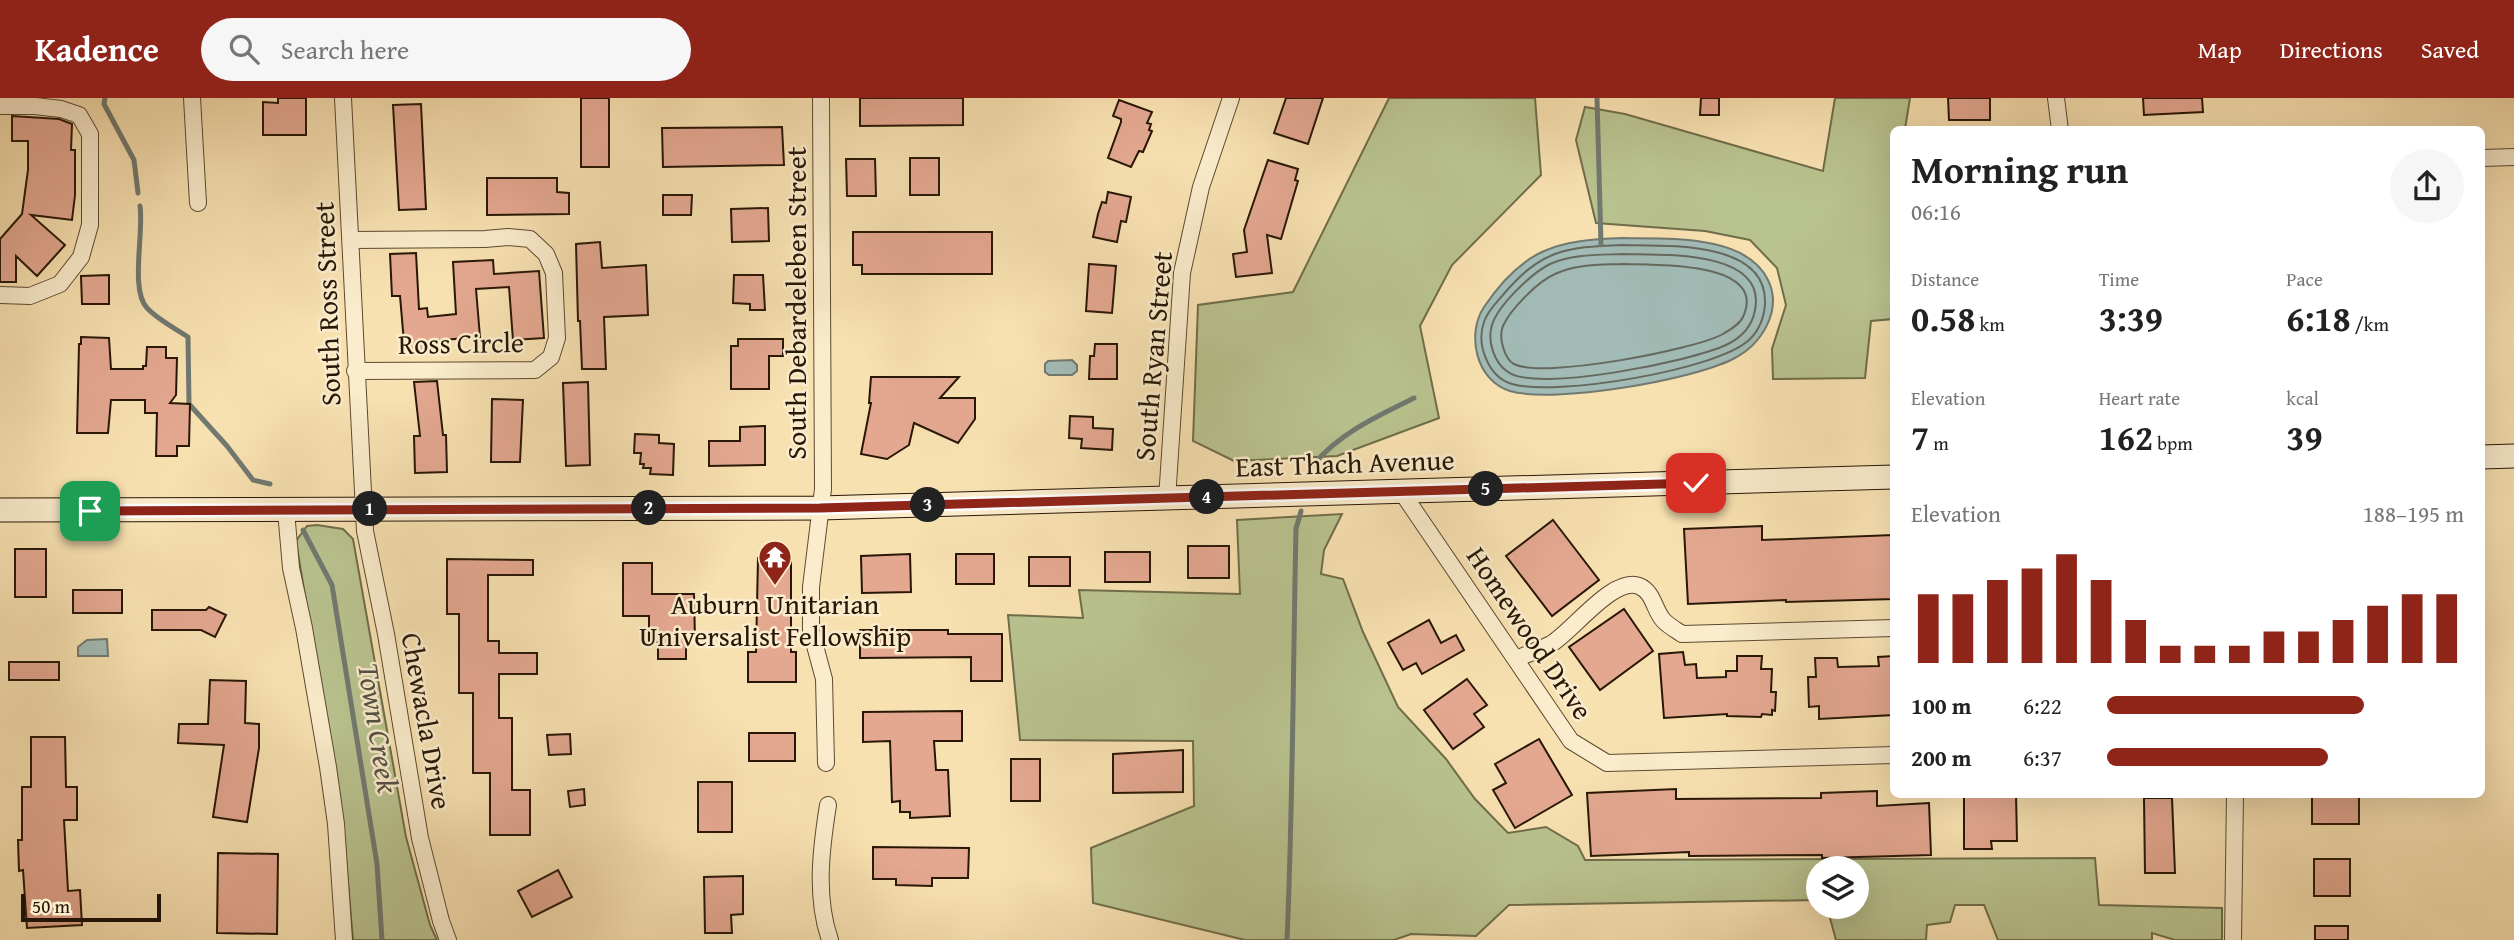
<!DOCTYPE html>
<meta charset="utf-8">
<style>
:root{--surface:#fff;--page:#f6f6f6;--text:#222;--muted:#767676;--accent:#8f2418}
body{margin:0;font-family:"Gentium Book Plus",serif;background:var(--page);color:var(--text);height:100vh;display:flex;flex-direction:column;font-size:26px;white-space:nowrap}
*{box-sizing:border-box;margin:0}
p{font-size:23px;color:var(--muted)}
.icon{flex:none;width:38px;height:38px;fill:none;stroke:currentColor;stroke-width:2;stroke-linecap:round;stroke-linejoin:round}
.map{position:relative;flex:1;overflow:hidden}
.drawer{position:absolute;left:1890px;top:28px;width:595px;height:672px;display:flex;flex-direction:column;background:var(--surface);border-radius:10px;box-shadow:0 7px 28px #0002}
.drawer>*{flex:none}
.fabs{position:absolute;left:1806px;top:758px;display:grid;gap:14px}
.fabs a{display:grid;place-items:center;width:63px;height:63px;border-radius:50%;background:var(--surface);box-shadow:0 7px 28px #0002;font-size:35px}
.scale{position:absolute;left:21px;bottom:18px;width:140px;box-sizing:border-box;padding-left:7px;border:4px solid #281706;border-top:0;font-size:19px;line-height:24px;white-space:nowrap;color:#281706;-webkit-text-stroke:5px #faeccc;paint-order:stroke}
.pin{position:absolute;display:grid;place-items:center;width:60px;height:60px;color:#fff;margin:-30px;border-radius:14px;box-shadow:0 4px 10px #0006}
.km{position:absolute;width:35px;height:35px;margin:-18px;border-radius:50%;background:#222;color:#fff;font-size:19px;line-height:35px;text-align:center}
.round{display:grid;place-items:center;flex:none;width:74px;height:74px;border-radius:37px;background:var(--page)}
.summary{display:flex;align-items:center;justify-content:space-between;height:119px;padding:0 21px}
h1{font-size:38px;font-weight:800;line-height:52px}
.metrics{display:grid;grid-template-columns:repeat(3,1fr);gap:10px;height:119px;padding:7px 21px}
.metrics div{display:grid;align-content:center}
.metrics b{font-size:35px;font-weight:800}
.metrics small{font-size:19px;font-weight:400}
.metrics p{font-size:19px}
.chart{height:196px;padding:14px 21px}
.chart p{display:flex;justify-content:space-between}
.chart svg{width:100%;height:126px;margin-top:7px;stroke:var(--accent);stroke-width:6}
ul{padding:0 21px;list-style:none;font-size:23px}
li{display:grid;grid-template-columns:112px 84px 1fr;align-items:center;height:52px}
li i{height:18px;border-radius:9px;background:var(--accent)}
header{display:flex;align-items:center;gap:42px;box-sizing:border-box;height:98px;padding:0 35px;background:var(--accent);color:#fff}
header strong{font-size:33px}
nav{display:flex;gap:38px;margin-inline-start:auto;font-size:24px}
.search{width:490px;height:63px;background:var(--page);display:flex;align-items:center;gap:18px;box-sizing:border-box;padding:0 24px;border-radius:38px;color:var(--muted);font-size:26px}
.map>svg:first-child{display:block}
</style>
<header>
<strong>Kadence</strong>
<div class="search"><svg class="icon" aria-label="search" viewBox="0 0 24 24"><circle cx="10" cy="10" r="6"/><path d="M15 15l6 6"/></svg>Search here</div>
<nav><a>Map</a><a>Directions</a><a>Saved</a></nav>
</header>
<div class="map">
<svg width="2514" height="842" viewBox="0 0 2514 842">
<rect width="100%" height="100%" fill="#f8e1b1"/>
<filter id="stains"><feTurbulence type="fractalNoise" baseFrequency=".00286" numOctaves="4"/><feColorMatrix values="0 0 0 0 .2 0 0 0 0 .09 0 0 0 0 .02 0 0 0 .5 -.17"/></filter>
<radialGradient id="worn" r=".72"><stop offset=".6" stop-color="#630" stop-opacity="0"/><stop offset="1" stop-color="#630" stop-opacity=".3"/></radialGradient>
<g fill="#b9c38f" stroke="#706d4a" stroke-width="2">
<path d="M1389,0h146l6,77 -89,90 -32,61 19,92 -102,38 -103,5 -41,-20 5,-136 95,-13z"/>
<path d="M1835,0h75l-5,31 -11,1 -1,189 -22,2 -6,57 -92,1 -1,-30 14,-44 -9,-37 -27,-28 -45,-9 -109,-8 -20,-83 9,-33 40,7 198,57z"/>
<path d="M1342,416l-18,36 -3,24 22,5 20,53 35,75 48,52 29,40 33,34 38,-6 32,19 7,14 510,-2 4,47 123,3v32h-47l-23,-7v7h-154l-14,-35h-29l-5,17 -23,3 -1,15h-90l-9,-33 30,-1v-38h-39v32l-309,5 -33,31 -65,-2 -17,6h-149l-152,-37 -2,-55 103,-42 -1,-65 -173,-1 -12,-125 75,3 -4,-28 161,4 -3,-74z"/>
<path d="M317,427l26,4 10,10 53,298 24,88 7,15h-84l-10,-115 -47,-284 11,-15z"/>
</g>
<g fill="#a2bbb6" stroke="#717970" stroke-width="2">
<path d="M1623,140c44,1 123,-4 145,42 15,31 -7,65 -35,79 -41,21 -179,45 -223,32 -34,-10 -44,-57 -26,-84 39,-58 72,-67 139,-69z"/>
<path d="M1072,262l5,5v6l-5,4h-23l-4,-3v-8l3,-3z"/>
<path d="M107,541l1,17h-30v-9l9,-7z"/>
</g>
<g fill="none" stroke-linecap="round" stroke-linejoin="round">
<g stroke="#65695e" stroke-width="2">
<path d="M1623,147c42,1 143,-5 142,57 0,14 -6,29 -16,38 -32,30 -195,57 -237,44 -24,-7 -36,-40 -28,-62 3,-10 11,-18 18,-26 39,-46 62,-49 121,-51z"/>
<path d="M1623,156c38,1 144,-5 132,56 -3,17 -14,28 -29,35 -34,16 -189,48 -218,27 -14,-9 -21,-31 -16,-47 6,-20 40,-52 58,-61 22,-10 49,-9 73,-10z"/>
<path d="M1623,166c29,1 146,-4 120,53 -4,8 -13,13 -20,17 -29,16 -181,45 -209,30 -6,-3 -9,-10 -11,-17 -2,-7 -3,-14 0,-21 7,-16 35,-45 52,-52 21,-10 45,-9 68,-10z"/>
</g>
<g stroke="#717970" stroke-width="5">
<path d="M105,0l-1,6 30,56 4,33"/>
<path d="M1597,0l4,147"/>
<path d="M140,108c4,27 -10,84 7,102 11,12 28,20 41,29l1,67 38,42 26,34 17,4"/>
<path d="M1314,366c27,-32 64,-48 100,-66"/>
<path d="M303,432l29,55 45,279 5,76"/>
<path d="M1287,842c6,-137 6,-274 9,-411l5,-18"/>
</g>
</g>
<g fill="#e4a891" stroke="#281706" stroke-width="2">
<path d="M278,0h28v37h-43v-33l15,1z"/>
<rect x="581" y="0" width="28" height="69"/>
<path d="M860,0h103v27l-103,1z"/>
<path d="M1286,0h37l-15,46 -34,-11z"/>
<path d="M1701,0h18v17h-19z"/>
<path d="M1948,0h42v22h-41z"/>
<path d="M2143,0h59l1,14 -59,3z"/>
<path d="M1119,2l33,12 -5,11 4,1 -2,6 3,1 -9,21 -4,-1 -8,16 -23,-9 13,-36v-3l-8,-3z"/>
<path d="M421,6l5,105 -27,1 -6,-105z"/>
<path d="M12,18l47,3 13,5 -1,26h4v45l-3,25 -41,-5 34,30 -28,31 -21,-20v26h-16v-43l22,-25 6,-44v-29h-16z"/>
<path d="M782,29l2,38 -121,2 -1,-39z"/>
<rect x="910" y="60" width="29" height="37"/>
<path d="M846,61h29l1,37h-29z"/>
<path d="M1268,62l30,9 -3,11 3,1 -17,58 -14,-4 5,38 -36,4 -3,-23 14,-2 -3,-22z"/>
<path d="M487,80h70v14l12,1v21l-82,1z"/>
<path d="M1108,94l23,5 -5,25 -5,-1 -4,21 -24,-5 5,-23 4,-12 4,1z"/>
<path d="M663,97h29l-1,20h-28z"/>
<path d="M768,110l1,33 -37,1 -1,-33z"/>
<path d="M853,134h139v42h-130v-9h-9z"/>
<path d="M600,144l2,26 44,-3 2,50 -44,2 2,52h-24l-2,-48h-2l-2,-77z"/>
<path d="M416,155l3,56 8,-1 1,9 28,-3 -3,-52 40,-2 1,14 45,-3 5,67 -31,2 -4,-53 -33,2 4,48 -50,4 1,11 -26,2 -5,-58h-8l-2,-42z"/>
<path d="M1089,166l27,2 -4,47 -26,-2z"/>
<path d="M109,177v29h-27l-1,-28z"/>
<path d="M734,177h29l2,35h-15v-6l-17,-1z"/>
<path d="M81,239l28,1 2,31h32v-3h3l1,-19h19v11h11l-1,37 -6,8 20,1 -1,42h-12v10h-21l1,-43h-12v-13h-34l-3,33h-31l2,-89h2z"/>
<path d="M738,241h45v17h-14v33h-38v-43h7z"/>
<path d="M1095,246h22v35h-28l1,-23h4z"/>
<path d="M871,279h88l-19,21h35v21l-17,24 -44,-20 -5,22 -22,14 -26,-5 10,-51h-2z"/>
<path d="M437,283l6,54h3l1,37 -32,1 -1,-37h6l-6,-54z"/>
<path d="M588,284l2,83 -24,1 -3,-83z"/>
<path d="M492,301l31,1 -3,62h-29z"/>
<path d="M1070,318l23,1v11l20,1 -1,21 -31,-2 1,-9 -13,-1z"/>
<path d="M765,328v39l-56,1v-25h31v-14z"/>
<path d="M635,336l24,1v8l15,1 -1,31 -23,-1 1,-6h-8l1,-4h-4l1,-11h-7z"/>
<path d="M1553,422l46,60 -47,36 -46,-60z"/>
<path d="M1762,428v14l131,-5 1,64 -108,3v-2l-98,4 -4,-75z"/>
<rect x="1188" y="448" width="41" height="32"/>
<rect x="15" y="451" width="31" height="48"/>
<rect x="1105" y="454" width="45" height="30"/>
<path d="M910,456l1,38 -49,1 -1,-37z"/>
<rect x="956" y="456" width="38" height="30"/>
<rect x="1029" y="459" width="41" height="29"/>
<path d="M758,460h33v94h5v30h-48v-30h8z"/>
<path d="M447,461l86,1v15h-45v66h11v12h38v21h-38v44h13v72h18v45h-40v-62h-17v-80h-14v-79h-12z"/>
<path d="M623,465h29v31h42l1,46h-9v19h-28v-17h-9v-26h-26z"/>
<rect x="73" y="492" width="49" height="23"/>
<path d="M209,509l17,8 -11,22 -14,-7h-49v-20h54z"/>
<path d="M1624,511l29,42 -53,39 -31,-43z"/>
<path d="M1429,522l12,23 15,-8 8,15 -42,24 -6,-11 -13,7 -15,-27z"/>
<path d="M860,532h88v4h54v47h-31v-24l-111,1z"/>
<path d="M1683,554l2,13 11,-1 1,14 29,-1v-6h11v-15h25l-1,13h11l-1,23h5l-1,19 -3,-1v5l-10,-1 -1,3 -34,-1v-2l-63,4 -5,-64z"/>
<path d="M1894,558v59l-75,4v-13l-10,1 -1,-30h8l-1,-19h22l1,9 41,-1 -1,-9z"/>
<rect x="9" y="564" width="50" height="18"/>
<path d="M1467,581l20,26 -13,9 10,13 -31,22 -29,-39z"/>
<path d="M210,582l36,1 -1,42 14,1v24l-12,74 -34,-5 11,-72 -46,-2 1,-19h29z"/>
<path d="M962,613v30h-28l2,29h12l2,46 -40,2v-6h-10v-11l-8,1 -2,-61 -27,1v-30z"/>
<rect x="749" y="635" width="46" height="28"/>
<path d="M570,636l1,20 -22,1 -2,-20z"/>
<path d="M31,639h34l1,50h11v33h-13l4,71 12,-1 2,35 -55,3 -4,-58 -4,1 -1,-31h4v-53h9z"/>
<path d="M1539,641l33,56 -57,33 -22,-38 13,-7 -11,-19z"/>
<path d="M1183,652v42l-70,1v-39z"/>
<rect x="1011" y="661" width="29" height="42"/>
<rect x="698" y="684" width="34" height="50"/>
<path d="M584,691l1,16 -15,2 -2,-16z"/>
<path d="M1676,691v10l145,-1v-5l56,-2v15l52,-3 2,52 -109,3v-3l-133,1v-4l-98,4 -4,-63z"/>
<path d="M1964,696h52l1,47h-26l1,8h-28z"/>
<rect x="2312" y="696" width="47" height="30"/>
<path d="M2144,700h28l3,75h-30z"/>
<path d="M873,749l96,1 -1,30h-36v8l-36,-1v-6h-23z"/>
<path d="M218,755l60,1 -1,80 -60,-1z"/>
<rect x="2314" y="761" width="36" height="37"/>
<path d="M558,772l14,27 -40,20 -14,-26z"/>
<path d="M743,778v38l-12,1 1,18h-27l-1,-56z"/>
<rect x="2315" y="828" width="33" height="14"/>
</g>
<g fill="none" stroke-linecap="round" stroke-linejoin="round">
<defs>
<g id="street">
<path d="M192,0l6,105"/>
<path d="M343,0l22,433 21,103 34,204 21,83 7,19"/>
<path d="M821,0l2,391 -12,98v44l13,48 2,84"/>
<path d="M2056,0l4,32"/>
<path d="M0,8h35l26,3 18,6 11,19v91l-9,32 -21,27 -30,12 -30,-1"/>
<path d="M2482,60l32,-1"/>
<path d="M351,142l134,-1 23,-2 22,2 16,15 8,19 3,65 -6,19 -16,13 -180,1"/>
<path d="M1401,393l170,250 36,22 287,-8"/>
<path d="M1167,401l15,-226 19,-86 30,-89"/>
<path d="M286,413l5,57 13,60 24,139 8,57 8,116"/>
<path d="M1516,561c11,-5 24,-9 35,-15 22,-13 62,-68 88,-58 15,6 15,25 25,35 5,5 12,9 18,13l212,-6"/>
<path d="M828,707c-7,44 -13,92 2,135"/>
<path d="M2233,842l2,-146"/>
</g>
<g id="secondary">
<path d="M2482,359l32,-1"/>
<path d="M0,412l820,-2 1074,-31"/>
</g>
</defs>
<use href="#street" stroke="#5c4a31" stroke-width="18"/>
<use href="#secondary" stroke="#281706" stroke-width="25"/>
<use href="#street" stroke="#faeccc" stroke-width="16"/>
<use href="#secondary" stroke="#faeccc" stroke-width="23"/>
</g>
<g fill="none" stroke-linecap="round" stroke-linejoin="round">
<defs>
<path id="route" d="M90,413l730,-3 876,-25"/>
</defs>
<use href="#route" stroke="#fff" stroke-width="14"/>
<use href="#route" stroke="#8f2418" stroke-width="9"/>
</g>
<defs>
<symbol id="temple-pin" viewBox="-11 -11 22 30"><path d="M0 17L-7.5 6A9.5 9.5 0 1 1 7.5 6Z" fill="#8f2418" stroke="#faeccc"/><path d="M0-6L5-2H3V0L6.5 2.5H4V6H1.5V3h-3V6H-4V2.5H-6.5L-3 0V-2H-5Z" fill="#fff"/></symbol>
</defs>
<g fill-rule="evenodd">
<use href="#temple-pin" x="756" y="440" width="38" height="52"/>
</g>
<g text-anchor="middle" stroke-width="5" stroke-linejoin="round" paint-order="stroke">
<g font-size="28" fill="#281706" stroke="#faeccc">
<text transform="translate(796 205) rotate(-90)" y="10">South Debardeleben Street</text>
<text transform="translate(327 206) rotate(-92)" y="10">South Ross Street</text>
<text transform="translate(461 245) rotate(-1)" y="10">Ross Circle</text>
<text transform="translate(1153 258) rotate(-85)" y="10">South Ryan Street</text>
<text transform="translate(1345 365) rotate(-2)" y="10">East Thach Avenue</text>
<text transform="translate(1530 535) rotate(56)" y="10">Homewood Drive</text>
<text transform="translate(427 623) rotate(80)" y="10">Chewacla Drive</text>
</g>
<g font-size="28" fill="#281706" stroke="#faeccc">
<text x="775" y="516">Auburn Unitarian<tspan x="775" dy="32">Universalist Fellowship</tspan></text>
</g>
<g font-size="30" font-style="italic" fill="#535044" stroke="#faeccc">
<text transform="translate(378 630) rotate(81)" y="10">Town Creek</text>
</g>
</g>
<rect width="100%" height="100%" filter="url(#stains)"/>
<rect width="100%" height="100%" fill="url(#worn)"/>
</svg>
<div class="fabs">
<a><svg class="icon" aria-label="layers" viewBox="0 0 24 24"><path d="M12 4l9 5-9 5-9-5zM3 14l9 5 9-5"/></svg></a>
</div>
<div class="scale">50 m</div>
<div class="pin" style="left:90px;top:413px;background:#1e9e55"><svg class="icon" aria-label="arrive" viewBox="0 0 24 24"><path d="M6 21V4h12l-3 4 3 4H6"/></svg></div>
<div class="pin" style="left:1696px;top:385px;background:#d93025"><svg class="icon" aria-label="check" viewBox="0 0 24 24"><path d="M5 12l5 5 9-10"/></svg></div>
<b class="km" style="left:370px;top:411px">1</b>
<b class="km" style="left:649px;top:410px">2</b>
<b class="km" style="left:928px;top:407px">3</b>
<b class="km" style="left:1207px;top:399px">4</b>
<b class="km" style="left:1486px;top:391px">5</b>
<section class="drawer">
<div class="summary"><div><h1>Morning run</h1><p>06:16</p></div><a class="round"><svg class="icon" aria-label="share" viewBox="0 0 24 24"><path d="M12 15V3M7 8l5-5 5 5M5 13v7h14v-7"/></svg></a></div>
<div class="metrics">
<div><p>Distance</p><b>0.58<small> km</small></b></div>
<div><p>Time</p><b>3:39</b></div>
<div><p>Pace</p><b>6:18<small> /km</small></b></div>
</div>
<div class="metrics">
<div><p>Elevation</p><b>7<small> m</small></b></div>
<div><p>Heart rate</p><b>162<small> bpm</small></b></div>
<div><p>kcal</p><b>39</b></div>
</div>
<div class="chart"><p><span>Elevation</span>188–195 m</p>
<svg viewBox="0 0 160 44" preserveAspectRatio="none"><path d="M5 44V20M15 44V20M25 44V15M35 44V11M45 44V6M55 44V15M65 44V29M75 44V38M85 44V38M95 44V38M105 44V33M115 44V33M125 44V29M135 44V24M145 44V20M155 44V20"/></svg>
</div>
<ul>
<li><b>100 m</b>6:22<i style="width:72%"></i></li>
<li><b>200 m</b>6:37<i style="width:62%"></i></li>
</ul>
</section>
</div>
